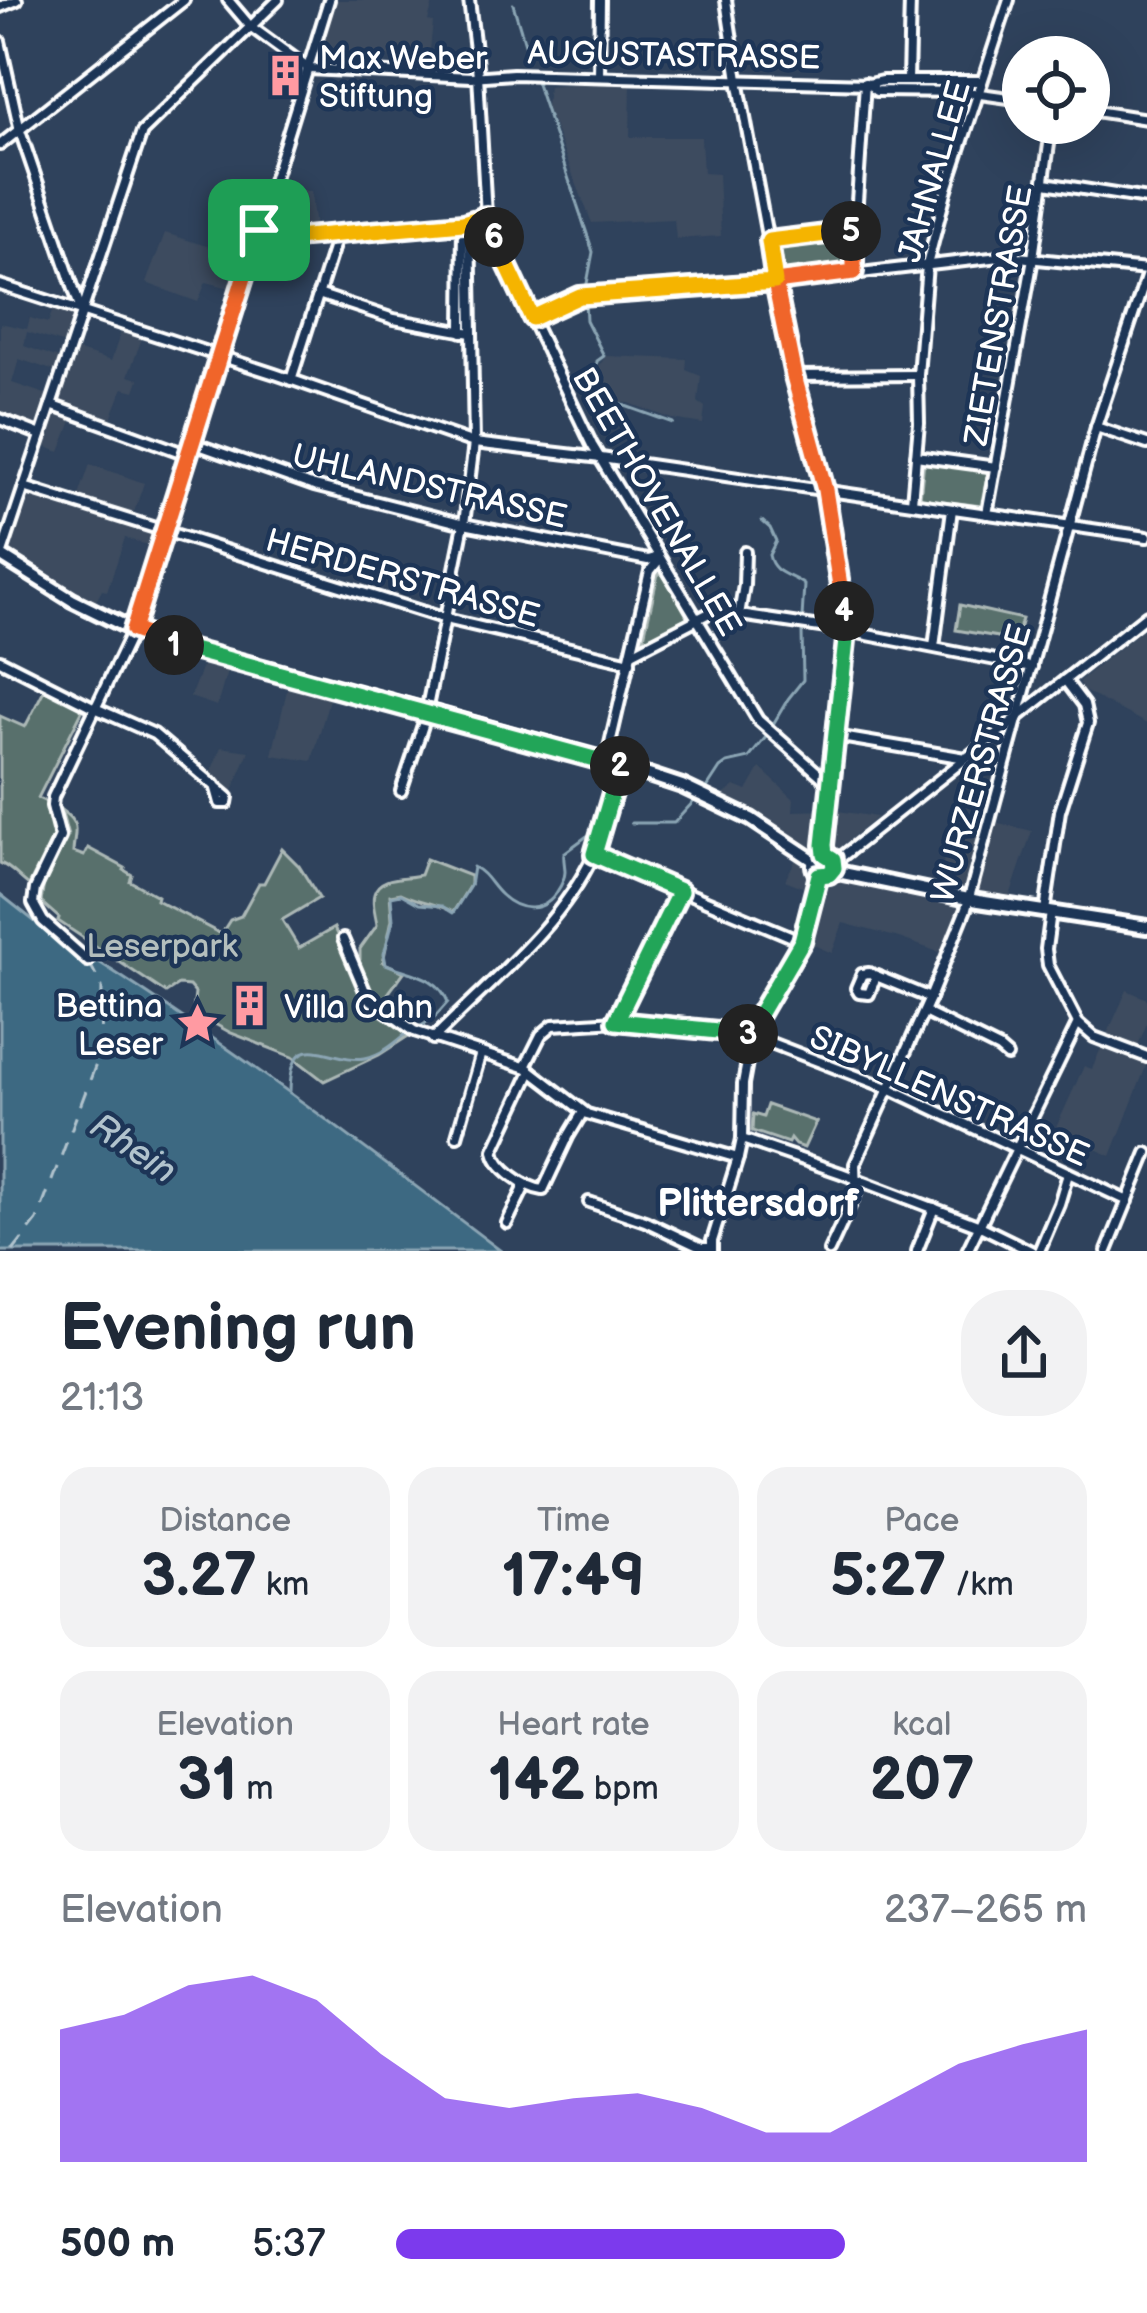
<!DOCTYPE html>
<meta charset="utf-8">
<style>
:root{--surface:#fff;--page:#f2f2f3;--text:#1f2937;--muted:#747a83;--accent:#7c3aed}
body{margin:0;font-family:"Balsamiq Sans",sans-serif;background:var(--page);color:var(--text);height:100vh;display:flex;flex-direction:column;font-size:45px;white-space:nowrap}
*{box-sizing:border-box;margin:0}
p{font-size:39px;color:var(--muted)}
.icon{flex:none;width:66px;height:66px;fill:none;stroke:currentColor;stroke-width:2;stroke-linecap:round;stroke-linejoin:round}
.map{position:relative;height:1251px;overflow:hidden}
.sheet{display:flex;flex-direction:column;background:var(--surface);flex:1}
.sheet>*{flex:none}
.buttons{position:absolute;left:1002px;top:36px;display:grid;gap:24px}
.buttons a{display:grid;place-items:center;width:108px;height:108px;border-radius:50%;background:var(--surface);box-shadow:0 12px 48px #0002;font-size:60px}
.pin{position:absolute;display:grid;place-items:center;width:102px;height:102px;color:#fff;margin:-51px;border-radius:24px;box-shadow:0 6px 18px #0006}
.km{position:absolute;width:60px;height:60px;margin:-30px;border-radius:50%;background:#222;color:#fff;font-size:33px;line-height:60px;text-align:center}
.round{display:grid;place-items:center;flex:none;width:126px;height:126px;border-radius:48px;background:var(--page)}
.overview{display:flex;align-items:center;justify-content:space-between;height:204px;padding:0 60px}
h1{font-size:66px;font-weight:800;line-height:90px}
.metrics{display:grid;grid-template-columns:repeat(3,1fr);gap:18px;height:204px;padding:12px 60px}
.metrics div{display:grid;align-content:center;border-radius:30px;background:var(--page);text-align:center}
.metrics b{font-size:60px;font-weight:800}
.metrics small{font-size:33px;font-weight:400}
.metrics p{font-size:33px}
.chart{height:336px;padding:24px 60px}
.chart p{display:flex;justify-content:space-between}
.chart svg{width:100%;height:216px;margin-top:12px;fill:var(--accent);opacity:.7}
ul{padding:0 60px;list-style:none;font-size:39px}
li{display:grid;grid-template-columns:192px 144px 1fr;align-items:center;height:90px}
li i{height:30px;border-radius:15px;background:var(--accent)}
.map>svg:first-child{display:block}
</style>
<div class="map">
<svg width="1147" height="1251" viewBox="0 0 1147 1251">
<rect width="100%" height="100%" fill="#2f425c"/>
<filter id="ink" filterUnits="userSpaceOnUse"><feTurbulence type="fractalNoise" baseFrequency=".00833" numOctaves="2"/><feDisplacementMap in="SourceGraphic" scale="24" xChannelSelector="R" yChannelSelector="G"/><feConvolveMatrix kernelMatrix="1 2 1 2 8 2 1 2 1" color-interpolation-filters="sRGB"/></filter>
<g filter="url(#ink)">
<g fill="#3c4b5f">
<path d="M335,0h99l-6,21 5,1 -4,36 -106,-4 -3,-4z"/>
<path d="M591,82l40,1 -1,54h71l2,36 15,1 3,62 -45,3 -2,-20 -82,4 -46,-116 2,-21z"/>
<path d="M299,190l12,2 4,38 -27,3 -21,-7 6,-23 22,3z"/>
<path d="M165,233l80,25 -11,31 -28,-7 -8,20 -52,-19z"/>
<path d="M54,306l21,6 -10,32 -38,-12 -3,14 41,14 5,-12 41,13 12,-35 21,7 -16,43 11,3 -4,12 -12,-3 -15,38 -33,-13 -15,39 -22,-8 23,-71 -42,-14 -7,24 36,12 -10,30 -4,1 -34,-12v-91l27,6 3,-11 18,5z"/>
<path d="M606,356l81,3 -1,11 15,6 -3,26 7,5 -2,17 -31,-5 -43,-16 -33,-1 1,-33z"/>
<path d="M90,464l54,19 -15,44 26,9 2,3 -3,8 -29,-9 -18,53 -5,-1 -8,15 -36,-18 -50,-34 18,-56 4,-2 44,15z"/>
<path d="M1147,626v98l-65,-34 -3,-9z"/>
<path d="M205,659l24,6 -12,41 -27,-9z"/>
<path d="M289,681l42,11 -19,69 -40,-6z"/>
<path d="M221,747l28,4 -17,42 -22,-19z"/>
<path d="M760,768l34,31 -1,12 39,-1 45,7 -39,32 3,19 97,20 12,-61 29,5 4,-13 49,12 -24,71 -41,-5 -20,58 -48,-17 -56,-15 -11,30 -32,-14 10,-49 -25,-10 12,-23 -82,-51 7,-10 13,-10 12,5z"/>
<path d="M1127,990l20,9v24l-10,25 -31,-11z"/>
<path d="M1101,1048l46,16 -36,92 -56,-26 29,-64 8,3z"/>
</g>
<g fill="#58706c" stroke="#acb8b6" stroke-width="3">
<path d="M844,236l4,4 -2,25 -4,4 -57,7 -3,-2 -5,-28 3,-3z"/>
<path d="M924,461l64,11 -7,34 -61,-8z"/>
<path d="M658,574l7,1 24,45 -44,22 -2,-1z"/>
<path d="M960,605l62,14 -6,21 -60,-10z"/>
<path d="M45,688l38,21 -45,89 8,4 8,34 -25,49c-12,-9 -17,-17 -29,-22v-147l25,11z"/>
<path d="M61,810c21,15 13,22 12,42l11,4 4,-8 37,20 -1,2 8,5 -2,6 27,15 -1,4 65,34 9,-14 11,-4 18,-33h5l18,-34 17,17 20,32 -37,22 17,28 35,-20 30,69 12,14 34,24 -31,20 -55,26 -31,-24 -62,-24 -38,-21 2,-19 -6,-7 -11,-1 -12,8 -108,-72 1,-3 -18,-16 3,-19 24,-47z"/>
<path d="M426,859l44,17v9l-17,27c-16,-9 -34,-10 -52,-19l-11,2 2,24 -9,43 21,10 -25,34 -11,-11 -14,-34 6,-2v-10l17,-24c-1,-9 -6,-23 -3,-31 5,-19 32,-15 46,-19z"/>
<path d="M767,1105l49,17 -12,26 -9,-3 -5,-6 -2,4 -36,-12 1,-17 10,3z"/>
</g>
<path fill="#3d6982" stroke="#8ba5b4" stroke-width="3" d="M0,894l86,68 5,-5c143,91 276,192 410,294h-501z"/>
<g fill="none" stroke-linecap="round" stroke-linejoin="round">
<g stroke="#8ba5b4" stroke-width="3">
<path d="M513,4l12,40"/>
<path d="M536,81l57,171 -7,37"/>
<path d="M585,302l1,18 18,36 -7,5c0,17 -14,25 -4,41"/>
<path d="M600,404l17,-1 56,20"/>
<path d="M762,521l8,7 6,13 -7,14c4,20 22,19 35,30l-2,33"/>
<path d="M772,726l16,-27 15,-19 -1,-48"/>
<path d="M707,788l13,-20 7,-5 22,-5 17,-21"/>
<path d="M631,823h43l21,-23"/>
<path d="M421,1026l12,-7 15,-17c-10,-27 -38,-28 -62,-38l-2,-10 9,-34 -2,-24 10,-2 18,10 23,2 11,7 17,-27 3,-19c13,6 17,18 28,28 18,17 44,19 57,-5 3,-4 7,-13 7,-18 0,-7 -2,-13 -1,-19l23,-17"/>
<path d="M290,1091c1,-69 40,-27 75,-33 16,-3 29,-14 41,-24"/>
</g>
<path stroke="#b1c3cd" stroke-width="3" stroke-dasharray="15 12" stroke-linecap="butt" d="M13,1251l24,-31 64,-169 1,-64 -13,-25"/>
<defs>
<g id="minor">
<path d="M228,0l22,26 59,43 162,8 42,-3 356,10 13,-3h100"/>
<path d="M469,0l9,75 8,141 38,87 68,142 166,275 71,63"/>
<path d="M726,0l12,80 50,269 37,141 22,141 -18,152 -4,70"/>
<path d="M0,7l17,-7"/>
<path d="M0,41l20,90 61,179"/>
<path d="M599,76l1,-76"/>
<path d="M908,80l2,-80"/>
<path d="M869,84l7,7 90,1 57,8"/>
<path d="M1089,110l58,9"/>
<path d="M0,145l184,-145"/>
<path d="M1045,183l102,16"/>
<path d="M259,230l35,8 169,-15 23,-7"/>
<path d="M769,241l86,-10"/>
<path d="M854,273l1,-42 10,-148"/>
<path d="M0,285l275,89 199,69 127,15 546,79"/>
<path d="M318,294l76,25 77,14"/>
<path d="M532,318l48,-23 211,-14 217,-25 139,14"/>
<path d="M462,332l1,-109"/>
<path d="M794,376l124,-1"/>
<path d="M291,380l47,-147"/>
<path d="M51,405l138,50"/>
<path d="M0,419l41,16"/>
<path d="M1096,427l51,17"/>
<path d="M193,443l121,43 150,38 184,36 11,-3"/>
<path d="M916,456l80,11"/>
<path d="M24,487l422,132 184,43"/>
<path d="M912,502l7,-79 -1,-48 9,-110 19,-73 63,-192"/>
<path d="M987,514l46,-256 19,-135"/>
<path d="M1,556l141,-424 136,-132"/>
<path d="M739,615l5,-30 1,-33"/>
<path d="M934,647l18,-138"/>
<path d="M632,653l81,-42 134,20 185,36"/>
<path d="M0,660l95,48 59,26 74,63 -1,6h-7l-5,-18"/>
<path d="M835,736l131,22"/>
<path d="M606,761l44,-190 8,-10"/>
<path d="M401,791l23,-69 40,-198 10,-81 -4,-221"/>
<path d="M594,854l208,87"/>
<path d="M835,862l312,-247"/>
<path d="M1045,911l15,-100 28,-88 -4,-18 -19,-25"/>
<path d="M1051,912l-5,37 2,16 30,58 16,14 53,20"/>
<path d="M343,939l25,59 46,33 113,37 60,46 151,44"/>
<path d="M88,961l-45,-40 -10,-18 2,-14 25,-52 -8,-31 1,-9 84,-176 192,-621"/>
<path d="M876,976l-7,18 -10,-1 -3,-5 6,-14 7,-1 61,25"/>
<path d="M924,1012l75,37 8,7"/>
<path d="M617,1021l63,-130"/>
<path d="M433,1039c55,-56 126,-111 160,-183 13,-28 19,-61 27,-90"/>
<path d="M525,1067l16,-32 12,-10 64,-4 128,12 148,57 235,111"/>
<path d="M531,1071l-37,79c2,18 32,38 49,40l25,-53 15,-25"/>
<path d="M457,1136l24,-83"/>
<path d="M742,1139l99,34 139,53 51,25"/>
<path d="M589,1202l56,19 57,27h9"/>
<path d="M507,1223l16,-33v-6"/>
<path d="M712,1251v-10l26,-83 4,-19 1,-55 10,-55 48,-85 18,-69"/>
<path d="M829,1251l27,-58 -1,-29 75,-166 36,-89 130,-482 51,-153"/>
<path d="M917,1251l17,-43"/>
<path d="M967,1251l111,-228"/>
<path d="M1039,1251l20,-47 9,-30"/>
<path d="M1107,1251l40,-98"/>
</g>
<g id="major">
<path d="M0,555l72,45 61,30 52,18 259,68 162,45 76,25 69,33 62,41"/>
<circle cx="824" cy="865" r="11"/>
<path d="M833,871l145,30 169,26"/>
</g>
</defs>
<use href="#minor" stroke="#fff" stroke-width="16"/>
<use href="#major" stroke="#fff" stroke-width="20"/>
<use href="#minor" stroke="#1d3557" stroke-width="8"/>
<use href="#major" stroke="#1d3557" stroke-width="10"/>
</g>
</g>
<g fill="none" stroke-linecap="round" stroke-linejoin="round" filter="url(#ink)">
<defs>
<path id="split-1" d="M174,645l-41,-15 126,-400"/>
<path id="split-2" d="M174,645l446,121"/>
<path id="split-3" d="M620,766l-26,88 86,37 -64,130 132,13"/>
<path id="split-4" d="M748,1034l3,1 6,-17 45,-77 17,-66 10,-1 5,-6 -1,-9 -8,-5 -1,-9 23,-214 -3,-20"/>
<path id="split-5" d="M844,611l-19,-121 -31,-114 -19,-94 79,-10v-41h-3"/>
<path id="split-6" d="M494,237l38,81 48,-22 195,-14 -6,-41 82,-10"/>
<path id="split-7" d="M259,230l35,8 169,-15 23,-7 8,21"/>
</defs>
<use href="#split-1" stroke="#fff" stroke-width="24"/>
<use href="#split-2" stroke="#fff" stroke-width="24"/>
<use href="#split-3" stroke="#fff" stroke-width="24"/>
<use href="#split-4" stroke="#fff" stroke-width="24"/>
<use href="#split-5" stroke="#fff" stroke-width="24"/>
<use href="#split-6" stroke="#fff" stroke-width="24"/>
<use href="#split-7" stroke="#fff" stroke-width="24"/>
<use href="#split-1" stroke="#f0652b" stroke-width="15"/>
<use href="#split-2" stroke="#22a559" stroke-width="15"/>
<use href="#split-3" stroke="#22a559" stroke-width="15"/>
<use href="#split-4" stroke="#22a559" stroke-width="15"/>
<use href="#split-5" stroke="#f0652b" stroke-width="15"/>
<use href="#split-6" stroke="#f5b400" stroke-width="15"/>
<use href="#split-7" stroke="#f5b400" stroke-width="15"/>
</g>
<defs>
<symbol id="building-bare" viewBox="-9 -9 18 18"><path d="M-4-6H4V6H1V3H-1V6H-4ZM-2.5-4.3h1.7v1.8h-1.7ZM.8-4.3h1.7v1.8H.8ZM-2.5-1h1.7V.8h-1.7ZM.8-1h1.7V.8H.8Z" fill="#ff9aa2" stroke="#1d3557" stroke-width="2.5" paint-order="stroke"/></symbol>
<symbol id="sight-bare" viewBox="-9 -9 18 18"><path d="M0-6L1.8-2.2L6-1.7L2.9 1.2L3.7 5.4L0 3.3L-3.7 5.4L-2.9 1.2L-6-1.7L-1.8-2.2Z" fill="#ff9aa2" stroke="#1d3557" stroke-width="2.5" paint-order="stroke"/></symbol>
</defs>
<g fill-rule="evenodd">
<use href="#building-bare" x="256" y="46" width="59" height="59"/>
<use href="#building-bare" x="220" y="976" width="59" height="59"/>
<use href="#sight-bare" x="168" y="994" width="59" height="59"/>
</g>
<g text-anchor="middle" stroke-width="9" stroke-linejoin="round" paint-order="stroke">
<g font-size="33" fill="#fff" stroke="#1d3557">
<text transform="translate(674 54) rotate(1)" y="12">AUGUSTASTRASSE</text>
<text transform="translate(933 171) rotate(-74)" y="12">JAHNALLEE</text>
<text transform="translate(997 315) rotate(-80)" y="12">ZIETENSTRASSE</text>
<text transform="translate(430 485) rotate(13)" y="12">UHLANDSTRASSE</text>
<text transform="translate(658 501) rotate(60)" y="12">BEETHOVENALLEE</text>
<text transform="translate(403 577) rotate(16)" y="12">HERDERSTRASSE</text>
<text transform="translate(980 763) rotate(-74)" y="12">WURZERSTRASSE</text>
<text transform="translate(950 1095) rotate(24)" y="12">SIBYLLENSTRASSE</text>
</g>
<g font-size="33" fill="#fff" stroke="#1d3557" text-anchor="start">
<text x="319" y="69">Max Weber<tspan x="319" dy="38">Stiftung</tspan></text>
<text x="163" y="1017" text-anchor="end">Bettina<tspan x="163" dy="38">Leser</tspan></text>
<text x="284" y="1018">Villa Cahn</text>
</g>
<g font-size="33" fill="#b4bfbd" stroke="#1d3557">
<text x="162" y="957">Leserpark</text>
</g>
<g font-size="36" font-style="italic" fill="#b1c3cd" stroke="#1d3557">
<text transform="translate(134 1147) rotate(34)" y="13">Rhein</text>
</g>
<g font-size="39" font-weight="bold" fill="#fff" stroke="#1d3557">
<text x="758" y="1216">Plittersdorf</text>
</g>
</g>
</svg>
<div class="buttons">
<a><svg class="icon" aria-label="locate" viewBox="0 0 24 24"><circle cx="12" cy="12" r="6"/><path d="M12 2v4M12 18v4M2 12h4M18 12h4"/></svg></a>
</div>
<div class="pin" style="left:259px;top:230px;background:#1e9e55"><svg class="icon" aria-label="arrive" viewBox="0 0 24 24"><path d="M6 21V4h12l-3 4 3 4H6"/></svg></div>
<b class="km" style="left:174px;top:645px">1</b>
<b class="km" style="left:620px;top:766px">2</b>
<b class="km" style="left:748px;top:1034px">3</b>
<b class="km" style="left:844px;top:611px">4</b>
<b class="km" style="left:851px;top:231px">5</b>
<b class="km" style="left:494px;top:237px">6</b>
</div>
<section class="sheet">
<div class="overview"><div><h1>Evening run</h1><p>21:13</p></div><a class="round"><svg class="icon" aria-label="share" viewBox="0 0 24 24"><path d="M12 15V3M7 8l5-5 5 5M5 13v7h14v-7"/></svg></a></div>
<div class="metrics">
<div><p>Distance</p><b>3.27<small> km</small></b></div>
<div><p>Time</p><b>17:49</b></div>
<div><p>Pace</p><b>5:27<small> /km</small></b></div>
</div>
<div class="metrics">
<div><p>Elevation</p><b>31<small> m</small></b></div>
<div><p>Heart rate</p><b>142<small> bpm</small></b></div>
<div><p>kcal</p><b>207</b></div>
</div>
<div class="chart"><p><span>Elevation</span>237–265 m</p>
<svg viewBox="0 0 160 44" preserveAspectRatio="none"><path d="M0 44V17L10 14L20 8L30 6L40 11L50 22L60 31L70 33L80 31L90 30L100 33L110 38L120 38L130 31L140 24L150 20L160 17V44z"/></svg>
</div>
<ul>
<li><b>500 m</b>5:37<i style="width:65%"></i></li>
</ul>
</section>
